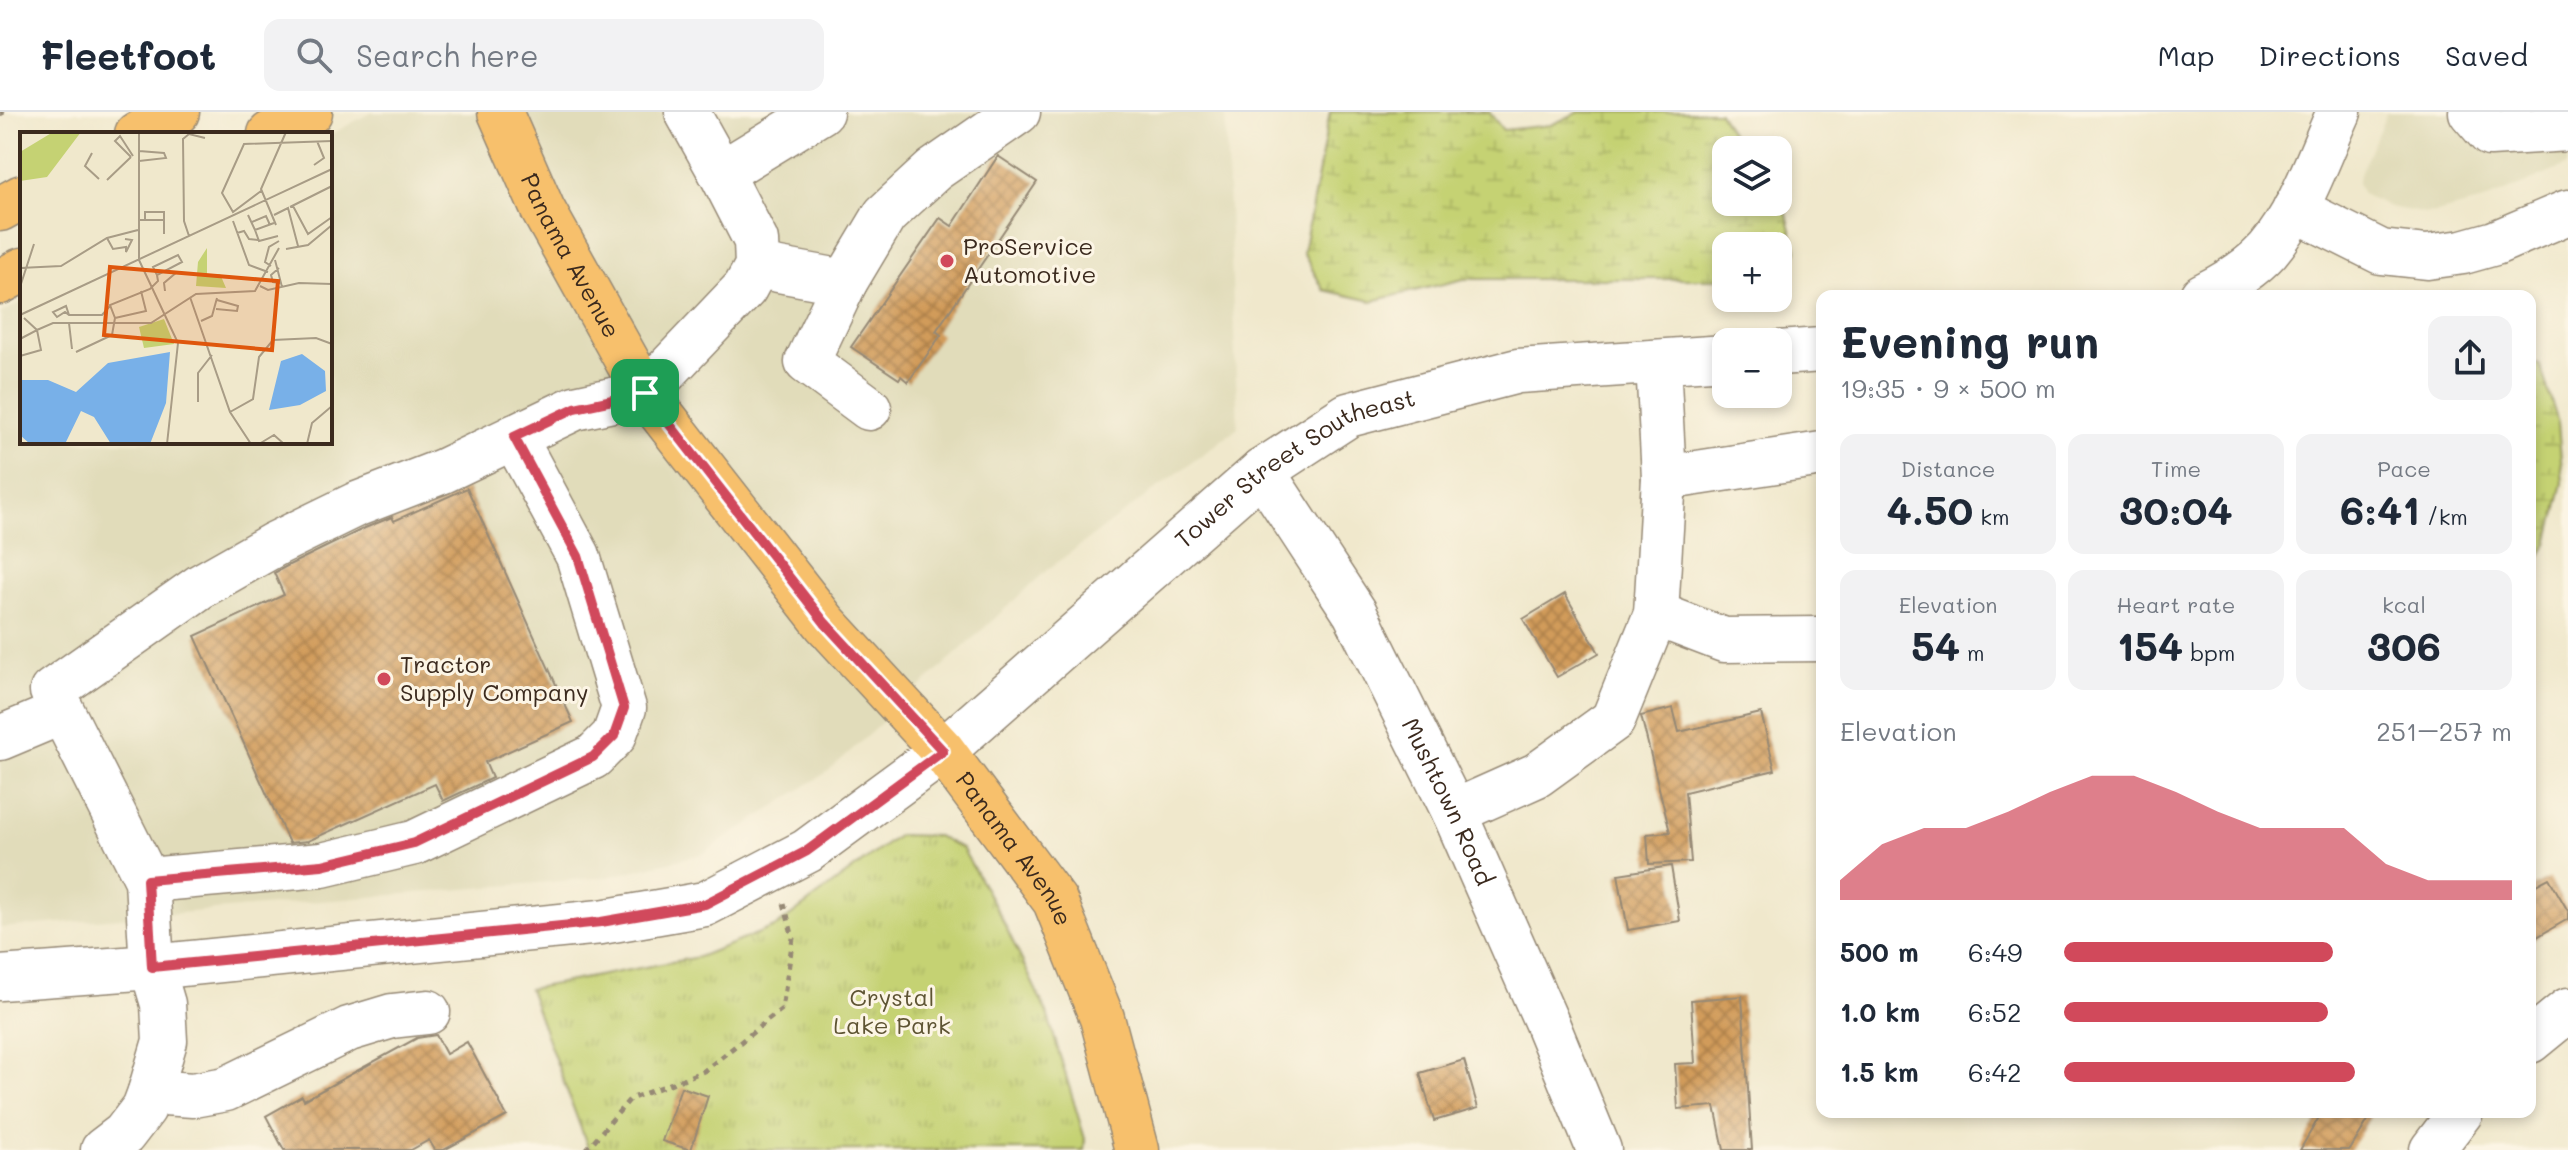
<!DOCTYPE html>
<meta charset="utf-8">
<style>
:root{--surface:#fff;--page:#f2f2f3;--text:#1f2937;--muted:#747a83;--line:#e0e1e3;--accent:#d1495b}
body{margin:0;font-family:Mali,sans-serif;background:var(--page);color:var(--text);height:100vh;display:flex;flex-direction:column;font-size:30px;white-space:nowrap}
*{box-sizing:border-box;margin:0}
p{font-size:26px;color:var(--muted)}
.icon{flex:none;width:44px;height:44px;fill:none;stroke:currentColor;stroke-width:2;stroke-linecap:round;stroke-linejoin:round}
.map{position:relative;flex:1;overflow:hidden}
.panel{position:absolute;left:1816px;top:178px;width:720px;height:828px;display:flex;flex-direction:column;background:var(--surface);border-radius:16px;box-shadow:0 4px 12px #0003}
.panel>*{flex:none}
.buttons{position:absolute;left:1712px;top:24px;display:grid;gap:16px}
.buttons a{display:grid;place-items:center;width:80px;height:80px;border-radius:16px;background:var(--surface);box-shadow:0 4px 12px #0003;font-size:40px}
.pin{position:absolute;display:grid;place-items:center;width:68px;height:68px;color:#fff;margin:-34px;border-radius:16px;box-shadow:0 4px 12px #0006}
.round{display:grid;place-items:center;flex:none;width:84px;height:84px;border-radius:16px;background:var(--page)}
.overview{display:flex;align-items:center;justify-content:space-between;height:136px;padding:0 24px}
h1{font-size:44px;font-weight:800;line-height:60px}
.stats{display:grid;grid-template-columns:repeat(3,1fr);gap:12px;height:136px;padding:8px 24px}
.stats div{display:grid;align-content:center;border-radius:16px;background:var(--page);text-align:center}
.stats b{font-size:40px;font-weight:800}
.stats small{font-size:22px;font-weight:400}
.stats p{font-size:22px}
.chart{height:224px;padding:16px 24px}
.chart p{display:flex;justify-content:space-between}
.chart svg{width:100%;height:144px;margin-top:8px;fill:var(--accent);opacity:.7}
ul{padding:0 24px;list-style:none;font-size:26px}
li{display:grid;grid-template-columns:128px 96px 1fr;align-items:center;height:60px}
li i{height:20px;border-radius:10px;background:var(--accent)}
header{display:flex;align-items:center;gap:48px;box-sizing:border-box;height:112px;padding:0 40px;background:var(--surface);border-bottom:2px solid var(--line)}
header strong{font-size:38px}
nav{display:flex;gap:44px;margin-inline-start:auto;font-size:28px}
.search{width:560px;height:72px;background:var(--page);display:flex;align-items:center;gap:20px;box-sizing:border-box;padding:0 28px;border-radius:16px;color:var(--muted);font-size:30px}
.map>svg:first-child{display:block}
</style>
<header>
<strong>Fleetfoot</strong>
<div class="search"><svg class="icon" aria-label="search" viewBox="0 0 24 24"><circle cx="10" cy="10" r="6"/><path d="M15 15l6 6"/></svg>Search here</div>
<nav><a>Map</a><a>Directions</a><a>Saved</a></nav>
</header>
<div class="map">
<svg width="2568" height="1038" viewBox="0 0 2568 1038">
<defs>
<pattern id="wetland-marsh" width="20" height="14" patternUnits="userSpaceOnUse" patternTransform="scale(2)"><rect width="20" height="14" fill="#c5d273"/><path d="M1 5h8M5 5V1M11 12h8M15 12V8" fill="none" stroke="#aab463"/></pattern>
<pattern id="park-tufts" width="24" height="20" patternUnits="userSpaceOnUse" patternTransform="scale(2)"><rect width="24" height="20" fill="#c5d273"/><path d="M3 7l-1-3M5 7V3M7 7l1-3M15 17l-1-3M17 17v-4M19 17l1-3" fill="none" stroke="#aab463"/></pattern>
<pattern id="building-cross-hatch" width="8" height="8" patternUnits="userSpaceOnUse" patternTransform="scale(2)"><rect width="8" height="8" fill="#d19b5a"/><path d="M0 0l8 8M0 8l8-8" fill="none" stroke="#ab7f4a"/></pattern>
</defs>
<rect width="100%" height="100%" fill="#fcf5e5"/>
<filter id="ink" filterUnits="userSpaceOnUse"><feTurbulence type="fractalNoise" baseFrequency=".0125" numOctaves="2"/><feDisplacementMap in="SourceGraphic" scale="16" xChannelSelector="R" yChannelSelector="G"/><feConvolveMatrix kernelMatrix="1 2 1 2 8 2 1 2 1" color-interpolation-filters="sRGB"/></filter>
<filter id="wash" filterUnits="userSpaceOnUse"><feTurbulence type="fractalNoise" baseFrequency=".006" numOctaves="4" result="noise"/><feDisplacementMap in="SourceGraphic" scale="32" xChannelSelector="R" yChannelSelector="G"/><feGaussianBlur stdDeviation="1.8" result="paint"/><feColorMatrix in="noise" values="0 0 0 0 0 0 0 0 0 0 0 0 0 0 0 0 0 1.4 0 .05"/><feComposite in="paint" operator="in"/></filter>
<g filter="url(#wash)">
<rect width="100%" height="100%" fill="#f0e8cc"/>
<g fill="#e1dcba">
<path d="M372,0h853l13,316 -191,142 -217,200 -128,84 -95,23 -607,51v-614l22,-12v140h308v-307z"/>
<path d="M2387,0h181v53l-85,36 -47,12 -10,1 -36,-7 -26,-12 -6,-10v-6z"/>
</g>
<g fill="url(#wetland-marsh)" stroke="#807e48" stroke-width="2">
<path d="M1330,0h159l14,18 48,-5 28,-13h140l22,38h-15v52h52v-2l8,11 11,41 -12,22h-7v-28h-52v33h-262l-92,22 -48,-11 -21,-37z"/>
<path d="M2530,250l10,3 18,58 5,60 -15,60 -18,30z"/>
</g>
<path fill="url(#park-tufts)" stroke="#807e48" stroke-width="2" d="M899,723l38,1 25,12 39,69 46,96 38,126 -1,11h-495l-60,-161 169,-32 79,-31z"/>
<g id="blocks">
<g fill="url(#building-cross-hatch)">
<path d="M998,44l39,26 -101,149 5,4 -33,47 -7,-6 -2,3 -48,-32 89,-129 12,8z"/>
<path d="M467,376l106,234 -88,40 7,16 -49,23 -8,-17 -127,57 -19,2 -94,-207 89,-41 -10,-22 13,-7 78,-38 27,-11 2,4z"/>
<path d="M1565,482l34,59 -42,24 -34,-58z"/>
<path d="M1673,596l6,24 82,-19 14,57 -90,22 6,70 -42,2 -2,-30 23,-2 -29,-116z"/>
<path d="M1671,754l9,55 -52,9 -10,-56z"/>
<path d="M2549,766l19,33v8l-38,22v-53z"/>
<path d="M1742,884l10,154h-28l-9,-44 -37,3 -3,-45 20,-1 -4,-63z"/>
<path d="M436,923l10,19 21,-12 40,74 -63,34h-9l-6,-10 -18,10h-127l-18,-34 36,-20 2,4 113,-62z"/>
<path d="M1464,948l14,48 -44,13 -14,-48z"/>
<path d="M681,975l27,9 -17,54 -29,-9z"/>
<path d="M2322,1000h51l-23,38h-50z"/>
</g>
</g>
</g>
<g filter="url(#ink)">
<use href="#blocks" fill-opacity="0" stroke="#968975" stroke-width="2"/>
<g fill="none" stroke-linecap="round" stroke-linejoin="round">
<defs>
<g id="minor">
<path d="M687,0l34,61"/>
<path d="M2471,0l19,22 78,-5"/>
<path d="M2295,97l86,43 46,5 36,-5 32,-9 73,-31"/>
<path d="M757,154l88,16"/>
<path d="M2202,184c22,-11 49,-27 66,-46 33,-39 50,-92 71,-138"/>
<path d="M1778,241l44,-3"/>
<path d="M869,296l-62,-46 38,-80 40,-67 49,-45 84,-58"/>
<path id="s1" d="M1262,359l93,142 99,199 92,209 53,129"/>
<path d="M1664,366l158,-24"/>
<path d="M1656,502l68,26 98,-1"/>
<path d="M0,626l62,-26"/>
<path d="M1454,700l83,-37 76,-55 43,-106 8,-136 -6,-116"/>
<path d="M147,768l175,-15 92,-22 179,-86 21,-21 10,-28 -46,-152 -64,-119"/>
<path id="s2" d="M0,866l152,-11 449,-45 104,-18 102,-53 136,-100 319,-280 86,-56 170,-44 208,-14"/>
<path d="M2530,929l38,-31"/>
<path d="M150,980l43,3 33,-6 123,-60 43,-13 36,-4"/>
<path d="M103,1038l21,-16 20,-26 6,-16 15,-51 -2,-37 -11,-37 -5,-87 -95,-189 149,-105 74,-42 80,-39 88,-34 132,-63 70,-15 100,-105 12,-22 -1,-25 -35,-68 100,-61"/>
<path d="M2432,1038l29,-38"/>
</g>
<g id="major">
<path id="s3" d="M500,0l43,98 102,183 180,230 118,128 112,150 47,117 35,132"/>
<path d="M137,22l40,-22"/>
<path d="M270,22l40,-22"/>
<path d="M0,97l22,-12"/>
<path d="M0,170l22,-12"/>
</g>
</defs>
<use href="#minor" stroke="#968975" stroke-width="47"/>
<use href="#major" stroke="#968975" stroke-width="47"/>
<g stroke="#968975" stroke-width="5" stroke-dasharray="6 6" stroke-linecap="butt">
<path d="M0,2l4,-2"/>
<path d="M586,1038l44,-51 74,-28 78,-62 11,-71 -9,-35"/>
</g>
<use href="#minor" stroke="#fff" stroke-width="44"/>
<use href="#major" stroke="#f7c06c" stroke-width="44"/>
</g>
</g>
<g fill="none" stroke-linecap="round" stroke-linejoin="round" filter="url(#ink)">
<defs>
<path id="route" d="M645,281l180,230 118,128 -136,100 -102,53 -104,18 -449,45 -5,-87 175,-15 92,-22 179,-86 21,-21 10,-28 -46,-152 -64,-119 61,-29z"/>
</defs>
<use href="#route" stroke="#fff" stroke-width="16"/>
<use href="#route" stroke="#d1495b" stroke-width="10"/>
</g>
<g fill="#d1495b" stroke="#fcf5e5" stroke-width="3">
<circle cx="947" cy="149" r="8"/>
<circle cx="384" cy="567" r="8"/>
</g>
<g text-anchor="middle" stroke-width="6" stroke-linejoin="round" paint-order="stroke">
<g font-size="24" fill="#3b2a1e" stroke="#fcf5e5" text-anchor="start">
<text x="963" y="143">ProService<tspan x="963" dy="28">Automotive</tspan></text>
<text x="400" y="561">Tractor<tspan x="400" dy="28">Supply Company</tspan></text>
</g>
<g font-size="24" fill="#3b2a1e" stroke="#fcf5e5">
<text dy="8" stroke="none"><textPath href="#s3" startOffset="160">Panama Avenue</textPath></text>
<text dy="8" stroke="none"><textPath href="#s2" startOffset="1448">Tower Street Southeast</textPath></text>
<text dy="8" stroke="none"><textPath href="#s1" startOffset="380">Mushtown Road</textPath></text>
<text dy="8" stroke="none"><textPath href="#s3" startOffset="904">Panama Avenue</textPath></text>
</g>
<g font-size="24" fill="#5e5433" stroke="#fcf5e5">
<text x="892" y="894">Crystal<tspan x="892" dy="28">Lake Park</tspan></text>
</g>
</g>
<g transform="translate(20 20)">
<rect width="312" height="312" fill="#f0e8cc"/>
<path d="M33,0h28l-34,45 -27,4v-29zM187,116v27l13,-1 6,14 -30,-2 2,-24z" fill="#c5d273"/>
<path d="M144,187l10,25 -30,4 -5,-21z" fill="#c5d273"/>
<path d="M150,220l-4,51 -16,41h-39l-17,-27 -13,-6 -16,33h-35l-10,-9v-55h28l28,12 32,-29zM282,222l23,17 1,20 -26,14 -31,5 12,-49z" fill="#78b0e8"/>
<path fill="none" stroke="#a89c86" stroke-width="2" d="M72,21l-7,13 14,13M111,25l-16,-16 5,-5 13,20M119,29l27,-3 -2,-5 -25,-2M294,33l10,-7 -7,-17M87,48l24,-23M241,59l-28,21 -11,-19 22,-49 88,-3M273,74l15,28 24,-17M270,75l42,-21M228,83l7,15 19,-7M254,83l14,-7 10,38M118,88h26v14M125,88v-8h19v8M213,89l16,44 19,7M232,90l14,-6 4,9M256,93l-15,-36 25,-57M235,98l4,11 19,-5M217,101l7,-2 5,8 9,1M169,104l-5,-15 -1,-82 6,-5 16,4M87,106l6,11 13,-2v5l6,-12 -7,-1M266,117l22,-4 24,-20M119,127v-127M119,128l39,83 -11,101M255,128l7,27M251,134l-6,-4 4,-15 10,-6M0,136l41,-2 46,-28 31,-8M259,136l-8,7 2,7 7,1M240,154l8,4 31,-7 33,1M0,155l14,-43M145,159l-1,-8 13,-11M170,165l40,115 21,32M196,177l21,2 1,-5 -21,-6M0,183l312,-146M49,183l-3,-9 -13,6 4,5 8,-5 4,3h33l8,-9M4,186l13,12 16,-7h98l45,-29 59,-3 24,-43M95,186l31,-7 -5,-20M181,189l11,-5 5,-18M49,191l3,26M0,207l17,-9 4,20 -21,6M56,220l36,-17 3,-17 -5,-13 40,-16 8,-8 -1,-6 25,-13 -4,-7 -25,12 4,8M178,270v-29l14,-18M210,280l23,-13 6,-42 14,-17 43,-2 16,6M239,312l15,-9 10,9M287,312l5,-21 20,-17"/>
<path fill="#df570d" fill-opacity="0.15" stroke="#df570d" stroke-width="4" d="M90,135l168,14 -6,69 -168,-15z"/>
<rect width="312" height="312" fill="none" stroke="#3b2a1e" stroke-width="4"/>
</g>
</svg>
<div class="buttons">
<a><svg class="icon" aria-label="layers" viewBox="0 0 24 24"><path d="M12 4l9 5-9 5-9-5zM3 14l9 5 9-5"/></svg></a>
<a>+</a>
<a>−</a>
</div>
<div class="pin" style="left:645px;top:281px;background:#1e9e55"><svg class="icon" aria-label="arrive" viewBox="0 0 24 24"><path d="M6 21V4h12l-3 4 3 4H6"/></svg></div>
<section class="panel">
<div class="overview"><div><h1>Evening run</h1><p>19:35 · 9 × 500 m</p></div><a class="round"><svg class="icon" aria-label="share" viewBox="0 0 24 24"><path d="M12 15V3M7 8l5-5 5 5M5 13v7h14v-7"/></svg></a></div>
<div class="stats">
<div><p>Distance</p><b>4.50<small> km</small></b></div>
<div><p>Time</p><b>30:04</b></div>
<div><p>Pace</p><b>6:41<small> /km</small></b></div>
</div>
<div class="stats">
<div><p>Elevation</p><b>54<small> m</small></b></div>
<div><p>Heart rate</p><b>154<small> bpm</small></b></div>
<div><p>kcal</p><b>306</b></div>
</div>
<div class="chart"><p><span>Elevation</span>251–257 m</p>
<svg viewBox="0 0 160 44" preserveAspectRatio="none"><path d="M0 44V38L10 27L20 22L30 22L40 17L50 11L60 6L70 6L80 11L90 17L100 22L110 22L120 22L130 33L140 38L150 38L160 38V44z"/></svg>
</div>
<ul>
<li><b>500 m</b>6:49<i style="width:60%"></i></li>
<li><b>1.0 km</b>6:52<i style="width:59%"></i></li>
<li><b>1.5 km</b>6:42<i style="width:65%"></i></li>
</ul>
</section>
</div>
